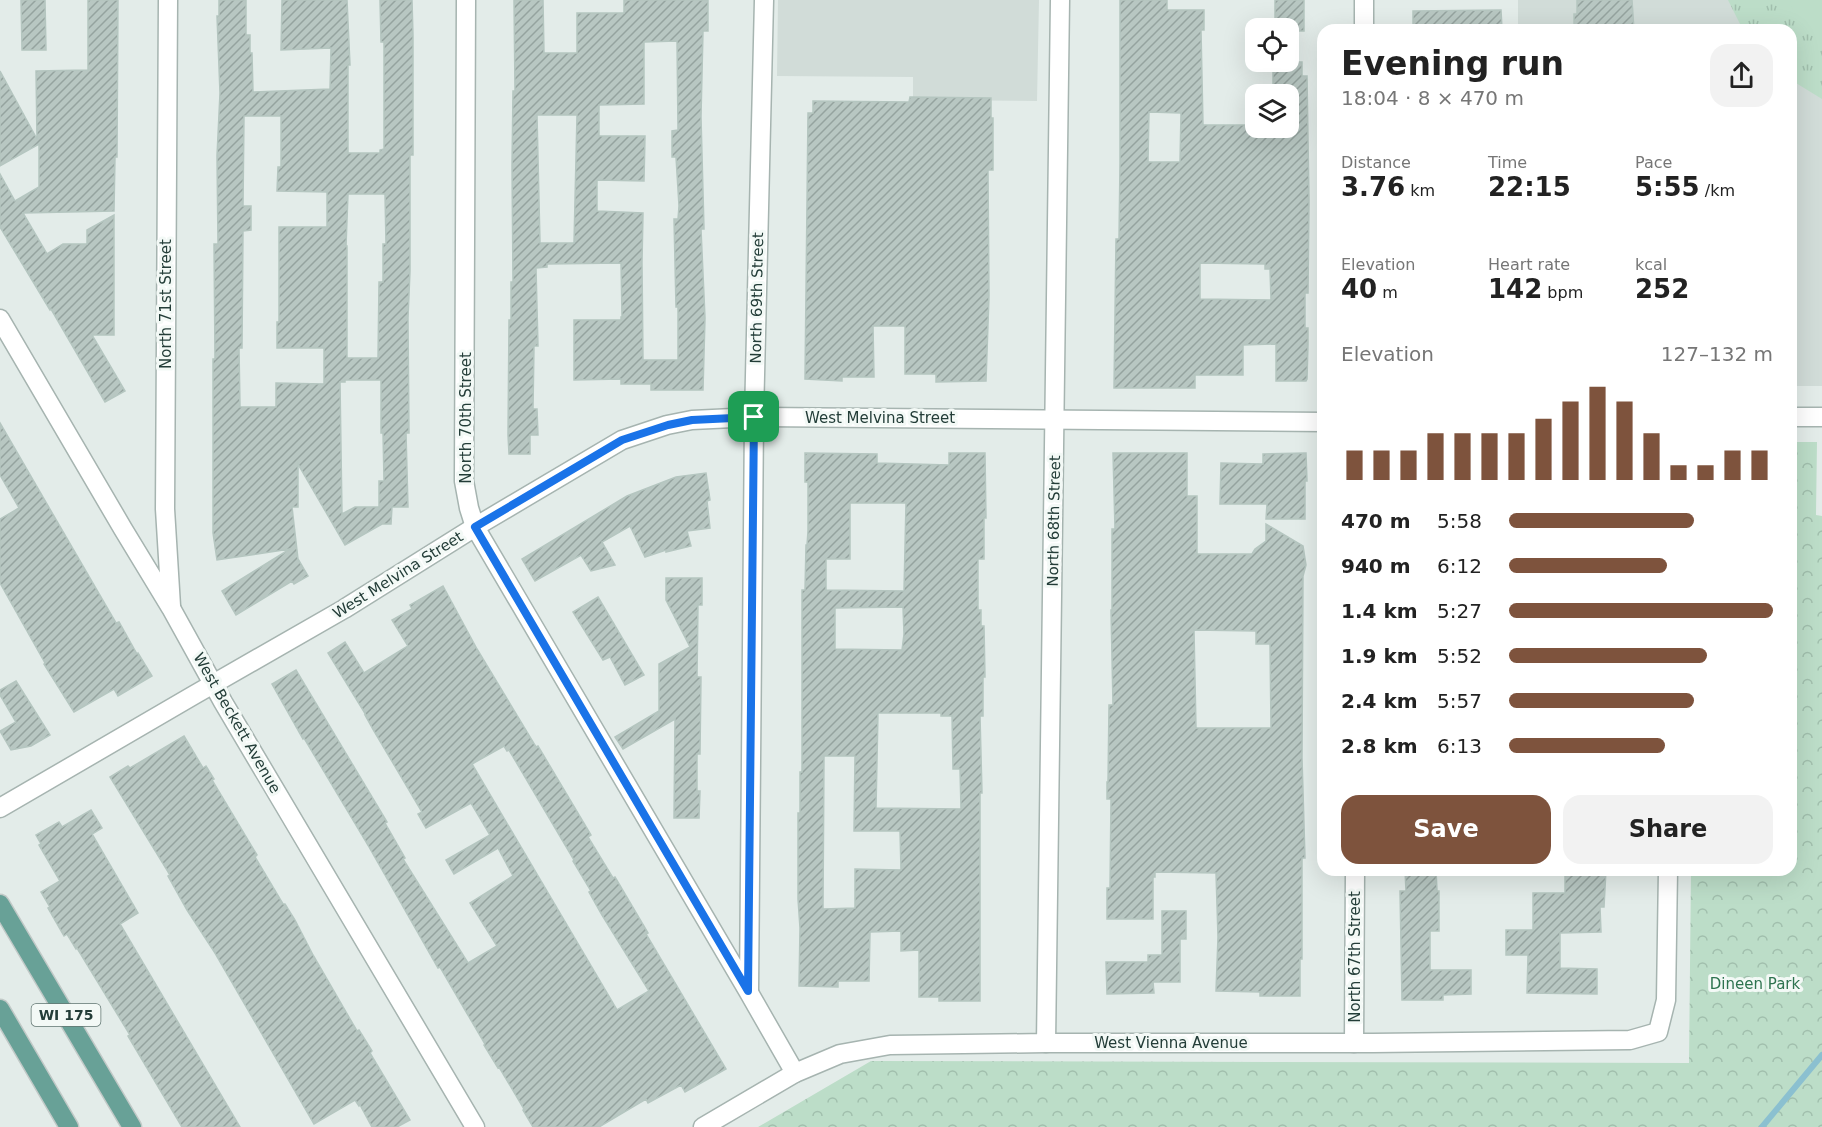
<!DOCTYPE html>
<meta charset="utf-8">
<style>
:root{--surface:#fff;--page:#f2f2f2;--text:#222;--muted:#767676;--accent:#7e533d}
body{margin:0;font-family:"DejaVu Sans",sans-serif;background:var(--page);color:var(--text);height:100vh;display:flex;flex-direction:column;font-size:22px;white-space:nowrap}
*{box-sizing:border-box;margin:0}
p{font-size:20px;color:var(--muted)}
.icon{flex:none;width:33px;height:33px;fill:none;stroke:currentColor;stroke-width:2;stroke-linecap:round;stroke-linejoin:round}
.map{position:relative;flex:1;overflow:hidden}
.drawer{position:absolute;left:1317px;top:24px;width:480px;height:852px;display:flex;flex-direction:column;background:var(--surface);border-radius:18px;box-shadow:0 6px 24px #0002}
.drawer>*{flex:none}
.controls{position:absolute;left:1245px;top:18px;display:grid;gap:12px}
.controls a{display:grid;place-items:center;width:54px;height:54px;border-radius:12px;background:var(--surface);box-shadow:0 6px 24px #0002;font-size:30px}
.pin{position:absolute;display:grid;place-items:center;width:51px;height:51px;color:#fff;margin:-26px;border-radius:12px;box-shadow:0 3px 9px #0006}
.round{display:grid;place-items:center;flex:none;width:63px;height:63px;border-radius:18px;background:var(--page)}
.headline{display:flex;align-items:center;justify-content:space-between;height:102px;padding:0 24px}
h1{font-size:33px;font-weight:600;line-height:45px}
.stats{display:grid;grid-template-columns:repeat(3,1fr);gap:9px;height:102px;padding:6px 24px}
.stats div{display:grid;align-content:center}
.stats b{font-size:26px;font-weight:600}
.stats small{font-size:16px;font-weight:400}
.stats p{font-size:16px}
.chart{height:168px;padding:12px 24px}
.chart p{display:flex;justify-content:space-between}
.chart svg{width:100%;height:108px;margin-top:6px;stroke:var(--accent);stroke-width:6}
.action{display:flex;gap:12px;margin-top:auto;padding:12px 24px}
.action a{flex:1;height:69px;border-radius:18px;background:var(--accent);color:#fff;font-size:24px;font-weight:600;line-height:69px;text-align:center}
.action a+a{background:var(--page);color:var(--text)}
ul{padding:0 24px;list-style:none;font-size:20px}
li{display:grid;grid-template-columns:96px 72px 1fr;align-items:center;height:45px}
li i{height:15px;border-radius:8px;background:var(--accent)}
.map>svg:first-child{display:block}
</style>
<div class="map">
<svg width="1822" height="1127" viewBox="0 0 1822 1127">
<defs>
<pattern id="grass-tufts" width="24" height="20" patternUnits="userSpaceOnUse" patternTransform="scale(1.5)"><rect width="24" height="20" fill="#bcddc8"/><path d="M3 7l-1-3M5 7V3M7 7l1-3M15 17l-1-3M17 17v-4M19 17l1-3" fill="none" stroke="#a1bfad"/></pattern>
<pattern id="park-crowns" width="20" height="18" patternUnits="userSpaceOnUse" patternTransform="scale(1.5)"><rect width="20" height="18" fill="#bcddc8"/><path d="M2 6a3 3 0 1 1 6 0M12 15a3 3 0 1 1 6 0" fill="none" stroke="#a1bfad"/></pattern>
<pattern id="building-hatch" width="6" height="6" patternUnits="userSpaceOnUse" patternTransform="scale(1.5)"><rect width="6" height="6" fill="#b8c7c2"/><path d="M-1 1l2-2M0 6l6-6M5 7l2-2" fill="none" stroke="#95a39f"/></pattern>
</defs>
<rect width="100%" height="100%" fill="#e3ece9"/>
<g fill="#d1dcd8">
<path d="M778,0h261l-2,101 -124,-1v-23l-136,-1z"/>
<path d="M1518,0h304v386h-31v-356h-273z"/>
</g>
<path fill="url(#grass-tufts)" d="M1728,0h94v99l-31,-19v-50h-48z"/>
<path fill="url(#park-crowns)" d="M1791,442h26l-1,73 6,1v611h-1064l113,-66 818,2 2,-193h100z"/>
<path fill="#bcddc8" d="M1790,0h32v43c-14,-12 -29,-24 -32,-43z"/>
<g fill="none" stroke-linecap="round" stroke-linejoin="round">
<path stroke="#8bc0d0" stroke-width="6" d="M1762,1127l60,-72"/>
</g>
<g fill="url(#building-hatch)" stroke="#b5c6c0" stroke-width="1.5" fill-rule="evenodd">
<path d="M21,0h24l1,50h-24z"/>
<path d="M88,0h30l-1,157h-2l-1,54 -91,2 24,41 16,-10h24v-14l27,-15v120h-22l33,56 -20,11 -54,-93 -1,1 -50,-83v-53l15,27 24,-14v-43l-39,22v-95l37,68 -1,-68 52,-1z"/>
<path d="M219,0h27v35h4v18h2l1,39 77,-3 1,-41 -50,2 1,-50h65l3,65h-2v88h32v-3l4,-1v-107h-3l-1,-42h32l1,36v119h-3v116l-2,47 1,115h-3l2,74h-16l-1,17h-9l-37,21 -47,-81v43h-6l6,52 10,17 -14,8 -2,-3 -56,34 -14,-24 68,-42 -73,11 -4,-27v-174h2l-1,-115h4l-1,-88 3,-63 -3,-77h2zM244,116h37v51h-3l-1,24 50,1v35h-48v95h-2v26h47v36l-48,-1v24h-36l-1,-59h3l1,-117 8,-1v-24h-8zM348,194h37l1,50h-3v38h-4l-1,76h-31v-112h-1zM345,380h36v53h2l1,48h-5v26h-24l-13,7 -2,-132h5z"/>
<path d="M514,0h29l1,53h33v-40h47v-13h84v31h-5l-2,86 3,112h-3l4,89 -2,72h-52v-6h-30v-5l-47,1v-60h47v-3h1l-1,-54 -74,1v3l-11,1 2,78h-4l-1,63h4l1,26h-8v19h-21l-1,-19 1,-115h2v-38h2l-1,-116 1,-75h2zM677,41l1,89 -6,1v26h4l3,49 -1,13h-4l2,88h2v53h-35l-1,-98 1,-49 -46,-2v-31l47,1 1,-45h-46v-31l45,-1v-62zM537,115h40l-3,128h-34z"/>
<path d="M1120,0h47v10h37v20h-3l2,95h45l-1,3h41v-34l-15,-1v-31h29v14h5l2,125 -1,92h-3v35h3v16l-1,35 -1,2h-30v-37l-33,1v30h-48v13h-81l2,-149h3l1,-76zM1149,112l32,1 -1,49h-32zM1200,263l65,1v5h5l1,31 -71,-1z"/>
<path d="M1275,0h29v31h-16v-3h-13z"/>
<path d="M1577,0h55l2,30h-60v-16h3z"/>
<path d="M1501,10l1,19 -89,1v-19z"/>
<path d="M910,97l81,1v20h2v52h-5l1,126 -3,85 -50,1v-8h-31v-48h-32l1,51h-32v4l-37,-2 3,-266h5v-12l96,1z"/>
<path d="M0,423l116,200 3,-1 18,32 1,-1 14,23 -34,20 -4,-7 -40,23 -30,-48 1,-1 -45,-80v-64l19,-11 -19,-33z"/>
<path d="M805,453l72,1v9l72,2v-12h36l1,65h-2v41h-6v51h3v16h3l1,51h-2v39h-3l2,77h-2v208h-41v-4h-20v-47l-18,1v-20l-31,1 -1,49h-31v6l-39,-1 1,-58 -2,-29v-86h2v-41h2v-182h3l1,-45h1l1,-14v-49h-3zM850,503h56l-2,88 -78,-1v-31h24zM903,607l1,27 -2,16 -67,-1v-41zM878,713h63v3h11l1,53h7l1,40 -85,-1zM824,756h31l-1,75h46l1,39 -46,-1v39l-32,1z"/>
<path d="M1113,453h74v43h10v58h55l3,-5 11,-8v-17l37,22 3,19 -3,11 -1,182 3,100h-3v101h-2v37h-40v-4l-44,-1 2,-54 -2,-64 -61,-1v5h-2v42h-46v-31h3l1,-89h-4v-17h1l1,-77h4l-2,-95h1v-81h3zM1194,630l62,1v13h14l1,84h-75z"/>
<path d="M1306,453l1,28h-2v38h-39l1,-15h-47l1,-41 42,1v-10z"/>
<path d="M706,473l4,27 -3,1 3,27 -23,3 4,15 -25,6v-2l-21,7 -15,-31 -28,16 13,23 -24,6 -10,-16 -46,26 -13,-22 105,-63 49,-19z"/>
<path d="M666,578h36v27h-4l-1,72h4l-1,77h-3v37h3l-1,27h-25l1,-99 -52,30 -8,-12 44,-26v-47l31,-17 -24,-47z"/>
<path d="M443,586l34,63 59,98 2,-1 53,89 -3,2 25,41 2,-1 33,56 -2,1 80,135 -41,23 -4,-7 -33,18 -2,-4 -47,28h-66l-10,-17 1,-1 -25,-42 -1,1 -14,-23 1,-1 -20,-34 -25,-43 -2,1 -69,-121 -65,-109 -1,1 -31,-55 24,-14 91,152 -2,1 20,35 -2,1 65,104 29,-17 -27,-43 43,-27 -15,-28 -44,26 -8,-14 44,-25 -19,-32 -45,25 -8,-14 4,-2 -48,-81 -9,-16h1l-38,-62 17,-11 19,31 44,-27 -16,-26 20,-11 -2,-4zM504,746l3,5 2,-1 65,110 -1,1 18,30 -2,1 13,23 47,76 -32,19 -145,-246z"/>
<path d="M598,597l46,78 -19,10 -15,-28 -7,3 -30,-48z"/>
<path d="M16,681l34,54 -19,11 -20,4 -11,-19 16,-9 -16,-27v-5z"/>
<path d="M184,736l19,32 3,-2 8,13 -2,1 45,75 -2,2 28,47h2l10,16 18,35 44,76 2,-1 13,21 -2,2 40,67 -13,7h-25l-12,-22 -1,1 -4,-6 -41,24 -99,-171 -28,-43 -19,-34 2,-1 -60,-98 18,-11 2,2z"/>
<path d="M91,810l11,18 -10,6 46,79 -18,11 120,203h-58l-54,-91 2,-1 -53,-87 -1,1 -9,-15 -3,2 -16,-28 2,-1 -9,-15 19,-11 -21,-36 2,-1 -5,-9 23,-13 3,5z"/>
<path d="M1405,870h31l1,21h2v40h-9v39h41v24l-28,1v5h-41l-2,-109h6z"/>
<path d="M1565,870h41l-2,37h-4l1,25 -41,1v35l37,1v25l-70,-1 1,-38h-22v-25h27v-37h32z"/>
<path d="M1162,911h24v28h-6v43h-27l1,11 -47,1 -1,-32h42v-7h14z"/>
</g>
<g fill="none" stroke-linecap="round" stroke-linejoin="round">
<defs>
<g id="minor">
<path d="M168,0l-3,509 6,97"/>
<path d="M466,0l-2,481 5,27 6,19 273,464 47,82"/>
<path d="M1364,30v-30"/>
<path d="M0,319l123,210 48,79 52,94 252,425"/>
<path d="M1791,417h31"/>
<path d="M0,808l194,-113 150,-86 131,-82 147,-87 45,-15 25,-5 62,-3 569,5"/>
<path d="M749,990l5,-573 10,-417"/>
<path d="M1046,1043h327l257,-3 28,-8 8,-32 2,-130"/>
<path d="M1354,1043l1,-173"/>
</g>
<path id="tertiary" d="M703,1127l92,-54 45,-19 50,-9 156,-2 14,-1043"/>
<g id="primary">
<path d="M0,904l132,223"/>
<path d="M0,1009l69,118"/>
</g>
</defs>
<use href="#minor" stroke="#a6b4b0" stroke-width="21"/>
<use href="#tertiary" stroke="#a6b4b0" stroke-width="21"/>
<use href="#primary" stroke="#c1c9c7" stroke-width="21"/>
<use href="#minor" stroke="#fff" stroke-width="18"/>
<use href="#tertiary" stroke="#fff" stroke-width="18"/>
<use href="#primary" stroke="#68a197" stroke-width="18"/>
</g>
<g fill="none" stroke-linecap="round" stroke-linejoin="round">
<defs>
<path id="route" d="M754,417l-6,574 -273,-464 147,-87 46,-15 24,-5z"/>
</defs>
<use href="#route" stroke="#fff" stroke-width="12"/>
<use href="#route" stroke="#1a73e8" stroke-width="8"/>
</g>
<g text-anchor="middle" stroke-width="6" stroke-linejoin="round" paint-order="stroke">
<rect fill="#f3f9f6" stroke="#617571" stroke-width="1.5" x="31.5" y="1004" width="69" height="22" rx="4.5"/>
<g font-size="14" font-weight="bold" fill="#233d38">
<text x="66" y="1020">WI 175</text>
</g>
<g font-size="15" fill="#233d38" stroke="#f3f9f6">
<text transform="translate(757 298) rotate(-89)" y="5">North 69th Street</text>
<text transform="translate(166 304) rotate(-90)" y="5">North 71st Street</text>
<text transform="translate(466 418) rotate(-90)" y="5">North 70th Street</text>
<text x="880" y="423">West Melvina Street</text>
<text transform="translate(1054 521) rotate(-89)" y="5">North 68th Street</text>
<text transform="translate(398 575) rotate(-32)" y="5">West Melvina Street</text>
<text transform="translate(237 723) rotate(60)" y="5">West Beckett Avenue</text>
<text transform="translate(1355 957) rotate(-90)" y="5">North 67th Street</text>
<text x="1171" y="1048">West Vienna Avenue</text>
</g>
<g font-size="15" fill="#2d734f" stroke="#f3f9f6">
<text x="1755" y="989">Dineen Park</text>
</g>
</g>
</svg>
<div class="controls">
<a><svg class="icon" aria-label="locate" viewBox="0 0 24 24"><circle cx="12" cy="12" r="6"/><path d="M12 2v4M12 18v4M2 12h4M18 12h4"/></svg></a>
<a><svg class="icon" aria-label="layers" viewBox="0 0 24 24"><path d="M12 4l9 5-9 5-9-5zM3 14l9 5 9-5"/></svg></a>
</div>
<div class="pin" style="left:754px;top:417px;background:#1e9e55"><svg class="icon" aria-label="arrive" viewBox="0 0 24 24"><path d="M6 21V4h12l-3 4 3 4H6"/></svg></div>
<section class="drawer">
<div class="headline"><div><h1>Evening run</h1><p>18:04 · 8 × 470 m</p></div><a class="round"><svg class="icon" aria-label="share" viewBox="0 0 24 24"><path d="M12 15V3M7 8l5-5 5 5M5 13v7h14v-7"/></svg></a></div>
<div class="stats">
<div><p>Distance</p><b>3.76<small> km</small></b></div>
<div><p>Time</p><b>22:15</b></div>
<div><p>Pace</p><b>5:55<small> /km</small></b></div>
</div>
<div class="stats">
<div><p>Elevation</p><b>40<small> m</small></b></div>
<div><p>Heart rate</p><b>142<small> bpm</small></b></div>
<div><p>kcal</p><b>252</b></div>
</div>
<div class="chart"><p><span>Elevation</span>127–132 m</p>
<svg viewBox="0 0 160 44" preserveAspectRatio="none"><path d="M5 44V32M15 44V32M25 44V32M35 44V25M45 44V25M55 44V25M65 44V25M75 44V19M85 44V12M95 44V6M105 44V12M115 44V25M125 44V38M135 44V38M145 44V32M155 44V32"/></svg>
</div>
<ul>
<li><b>470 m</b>5:58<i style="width:70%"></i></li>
<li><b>940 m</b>6:12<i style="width:60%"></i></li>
<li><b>1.4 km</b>5:27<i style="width:100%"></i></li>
<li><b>1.9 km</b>5:52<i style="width:75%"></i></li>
<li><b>2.4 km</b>5:57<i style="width:70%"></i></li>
<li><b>2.8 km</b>6:13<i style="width:59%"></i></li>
</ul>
<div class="action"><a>Save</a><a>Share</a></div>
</section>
</div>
